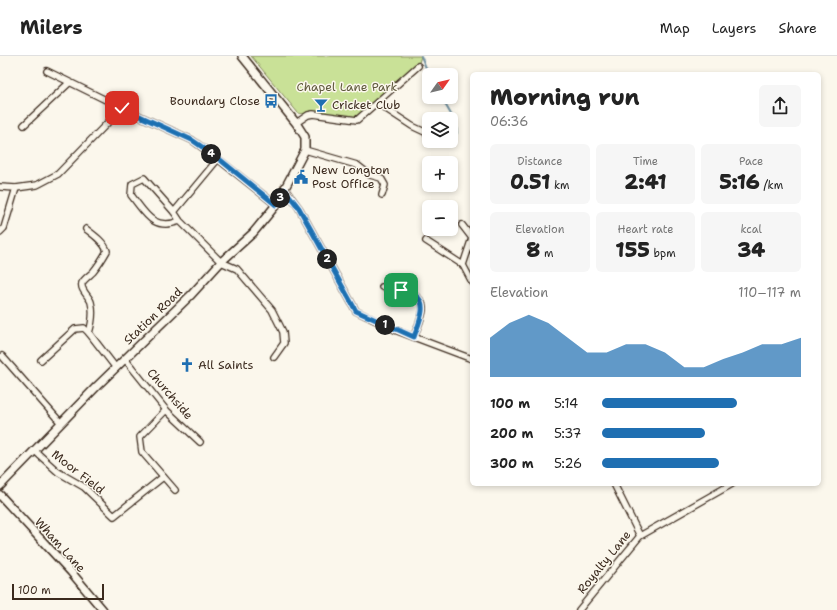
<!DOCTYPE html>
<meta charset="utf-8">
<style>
:root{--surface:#fff;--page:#f6f6f6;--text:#222;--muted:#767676;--line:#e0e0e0;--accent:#1f6fb2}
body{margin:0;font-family:"Shantell Sans",sans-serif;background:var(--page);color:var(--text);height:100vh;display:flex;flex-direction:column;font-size:15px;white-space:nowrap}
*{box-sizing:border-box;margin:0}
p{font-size:13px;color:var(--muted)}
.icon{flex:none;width:22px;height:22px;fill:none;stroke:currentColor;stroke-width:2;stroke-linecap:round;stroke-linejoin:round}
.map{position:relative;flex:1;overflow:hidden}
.drawer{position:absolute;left:470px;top:16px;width:351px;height:414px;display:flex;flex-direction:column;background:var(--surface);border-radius:6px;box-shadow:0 2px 6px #0003}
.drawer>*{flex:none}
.needle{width:26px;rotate:56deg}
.buttons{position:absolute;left:422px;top:12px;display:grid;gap:8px}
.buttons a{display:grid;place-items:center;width:36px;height:36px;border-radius:6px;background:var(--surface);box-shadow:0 2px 6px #0003;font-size:20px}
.scale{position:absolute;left:12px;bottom:10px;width:92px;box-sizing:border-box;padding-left:4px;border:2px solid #3b2a1e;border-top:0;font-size:11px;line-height:14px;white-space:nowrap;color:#3b2a1e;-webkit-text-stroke:3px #fbf7ec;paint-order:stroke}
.pin{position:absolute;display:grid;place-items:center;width:34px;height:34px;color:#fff;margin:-17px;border-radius:8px;box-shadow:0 2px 6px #0006}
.km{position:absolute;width:20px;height:20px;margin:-10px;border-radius:50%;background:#222;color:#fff;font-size:11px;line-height:20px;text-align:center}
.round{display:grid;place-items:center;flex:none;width:42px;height:42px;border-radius:6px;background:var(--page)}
.head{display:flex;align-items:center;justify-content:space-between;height:68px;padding:0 20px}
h1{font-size:22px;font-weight:800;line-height:30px}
.figures{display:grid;grid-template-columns:repeat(3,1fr);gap:6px;height:68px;padding:4px 20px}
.figures div{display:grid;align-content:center;border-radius:6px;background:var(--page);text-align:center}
.figures b{font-size:20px;font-weight:800}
.figures small{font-size:11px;font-weight:400}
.figures p{font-size:11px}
.chart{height:112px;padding:8px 20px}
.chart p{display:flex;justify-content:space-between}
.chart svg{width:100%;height:72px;margin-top:4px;fill:var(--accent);opacity:.7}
ul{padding:0 20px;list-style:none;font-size:13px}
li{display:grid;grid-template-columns:64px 48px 1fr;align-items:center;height:30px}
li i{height:10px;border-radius:5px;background:var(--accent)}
header{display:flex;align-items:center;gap:24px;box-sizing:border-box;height:56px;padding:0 20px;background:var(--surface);border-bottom:1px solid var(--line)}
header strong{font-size:19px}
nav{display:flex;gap:22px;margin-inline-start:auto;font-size:14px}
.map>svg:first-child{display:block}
</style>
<header>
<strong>Milers</strong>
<nav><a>Map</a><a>Layers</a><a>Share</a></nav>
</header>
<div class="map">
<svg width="837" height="554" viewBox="0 0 837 554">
<rect width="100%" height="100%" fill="#fbf7ec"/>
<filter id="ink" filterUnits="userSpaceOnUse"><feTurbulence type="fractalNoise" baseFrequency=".025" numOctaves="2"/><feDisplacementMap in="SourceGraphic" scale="8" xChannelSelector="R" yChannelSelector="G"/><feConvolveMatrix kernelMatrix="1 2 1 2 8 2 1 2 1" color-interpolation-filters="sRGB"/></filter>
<g filter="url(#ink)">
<path fill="#c9e197" stroke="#82865a" d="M251,0h170l-3,10 -58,53 -52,-4 -10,-2z"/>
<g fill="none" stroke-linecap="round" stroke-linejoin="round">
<g stroke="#7392a2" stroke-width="2">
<path d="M421,0l8,19"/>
<path d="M441,41l15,26 1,10"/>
</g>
<defs>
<g id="minor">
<path d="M47,15l75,37 70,32 26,19 58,46"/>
<path d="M377,47l35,23 17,8"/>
<path d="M296,67l12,-8 5,-1 44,6 61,-54"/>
<path d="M24,69l45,-42"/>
<path d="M305,94l52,15 13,10 11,3 4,7 -3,10"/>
<path d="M0,131l16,1 21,-3 21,-11 64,-66"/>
<path d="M285,133l14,19 57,103 39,19 77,29"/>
<path d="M174,156l44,-53"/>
<path d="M180,165c-27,10 -34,-7 -49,-26l1,-11 12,-6 30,34 6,9 41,41 16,7 35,41 11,22 1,11 -10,14"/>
<path d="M462,169l10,13 -9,27"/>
<path d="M86,173c8,6 18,13 21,22 -4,7 -9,15 -14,21 -3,3 -9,7 -11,11 -2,7 7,13 9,19 3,11 1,21 -2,31l27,35"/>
<path d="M0,176l4,-4 12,-40"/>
<path d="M426,185l37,24 9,17"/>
<path d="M382,231c12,2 43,5 41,23 -1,8 -6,18 -9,27"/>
<path d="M2,300l59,67"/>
<path d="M125,303l41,51 34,32"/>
<path d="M41,304l34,-31 9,-1 5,5"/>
<path d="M166,354l-26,27 2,15 33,38"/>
<path d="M35,395l23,21 26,15 30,29 49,-39"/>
<path d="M614,428l26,52"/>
<path d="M579,554l61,-74 92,-52"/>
</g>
<g id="tertiary">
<path d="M0,430l97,-100 94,-91 30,-33 32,-29 23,-28 29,-55v-13l-9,-14 -54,-67"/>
<path d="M0,439l71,77 32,38"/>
</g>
</defs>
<use href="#minor" stroke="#3b2a1e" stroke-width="8"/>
<use href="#tertiary" stroke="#3b2a1e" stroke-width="10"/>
<use href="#minor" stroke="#fbf7ec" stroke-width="5.5"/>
<use href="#tertiary" stroke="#fbf7ec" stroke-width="7"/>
</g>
</g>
<g fill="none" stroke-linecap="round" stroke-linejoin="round" filter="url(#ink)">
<defs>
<path id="route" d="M122,52l70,32 26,18 58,47 9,-15 14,18 57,103 58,26c4,-12 15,-33 2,-41 -4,-2 -10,-4 -15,-6"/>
</defs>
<use href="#route" stroke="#fff" stroke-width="8"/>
<use href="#route" stroke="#1f6fb2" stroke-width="5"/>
</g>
<defs>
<symbol id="bus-bare" viewBox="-9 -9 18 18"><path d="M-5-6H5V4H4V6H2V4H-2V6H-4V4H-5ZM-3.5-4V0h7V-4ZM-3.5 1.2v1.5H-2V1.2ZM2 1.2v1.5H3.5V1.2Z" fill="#1f6fb2" stroke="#fbf7ec" stroke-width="2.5" paint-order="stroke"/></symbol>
<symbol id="bar-bare" viewBox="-9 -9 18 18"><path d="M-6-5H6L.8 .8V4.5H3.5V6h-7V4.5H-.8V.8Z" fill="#1f6fb2" stroke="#fbf7ec" stroke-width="2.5" paint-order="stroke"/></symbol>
<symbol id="civic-bare" viewBox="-9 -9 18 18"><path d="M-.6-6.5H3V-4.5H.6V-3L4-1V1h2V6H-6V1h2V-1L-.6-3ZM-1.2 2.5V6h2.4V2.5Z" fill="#1f6fb2" stroke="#fbf7ec" stroke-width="2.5" paint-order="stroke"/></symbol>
<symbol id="church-bare" viewBox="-9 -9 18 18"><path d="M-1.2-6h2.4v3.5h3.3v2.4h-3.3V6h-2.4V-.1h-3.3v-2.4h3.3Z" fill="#1f6fb2" stroke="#fbf7ec" stroke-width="2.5" paint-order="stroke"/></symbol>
</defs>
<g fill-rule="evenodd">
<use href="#bus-bare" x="261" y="35" width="20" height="20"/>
<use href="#bar-bare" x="311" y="39" width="20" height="20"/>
<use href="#civic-bare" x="291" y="111" width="20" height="20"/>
<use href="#church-bare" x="177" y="299" width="20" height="20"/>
</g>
<g text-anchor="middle" stroke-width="3" stroke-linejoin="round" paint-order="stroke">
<g font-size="12" fill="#5e583c" stroke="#fbf7ec">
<text x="347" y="35">Chapel Lane Park</text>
</g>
<g font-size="12" fill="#3b2a1e" stroke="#fbf7ec" text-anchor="start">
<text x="260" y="49" text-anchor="end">Boundary Close</text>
<text x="332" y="53">Cricket Club</text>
<text x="312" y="118">New Longton<tspan x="312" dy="14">Post Office</tspan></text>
<text x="198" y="313">All Saints</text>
</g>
<g font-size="12" fill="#3b2a1e" stroke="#fbf7ec">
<text transform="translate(153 260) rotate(-44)" y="4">Station Road</text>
<text transform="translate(170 338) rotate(49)" y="4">Churchside</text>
<text transform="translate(78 416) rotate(38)" y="4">Moor Field</text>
<text transform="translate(60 489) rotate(48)" y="4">Wham Lane</text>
<text transform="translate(604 506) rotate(-51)" y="4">Royalty Lane</text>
</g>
</g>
</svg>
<div class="buttons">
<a><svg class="needle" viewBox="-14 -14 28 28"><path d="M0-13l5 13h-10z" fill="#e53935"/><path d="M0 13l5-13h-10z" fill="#767676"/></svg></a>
<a><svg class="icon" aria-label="layers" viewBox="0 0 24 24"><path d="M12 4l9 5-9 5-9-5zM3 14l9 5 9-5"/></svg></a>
<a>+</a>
<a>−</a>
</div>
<div class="scale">100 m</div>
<div class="pin" style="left:401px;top:234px;background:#1e9e55"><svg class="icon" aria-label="arrive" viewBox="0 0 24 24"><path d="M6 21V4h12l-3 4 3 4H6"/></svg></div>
<div class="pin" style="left:122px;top:52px;background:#d93025"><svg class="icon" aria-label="check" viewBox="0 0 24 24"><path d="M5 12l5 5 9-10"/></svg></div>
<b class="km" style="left:385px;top:269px">1</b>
<b class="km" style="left:327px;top:203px">2</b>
<b class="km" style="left:280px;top:142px">3</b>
<b class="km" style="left:211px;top:98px">4</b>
<section class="drawer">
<div class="head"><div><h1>Morning run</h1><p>06:36</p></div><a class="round"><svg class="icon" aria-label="share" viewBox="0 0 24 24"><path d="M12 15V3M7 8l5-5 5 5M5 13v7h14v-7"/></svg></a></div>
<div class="figures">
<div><p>Distance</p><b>0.51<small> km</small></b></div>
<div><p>Time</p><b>2:41</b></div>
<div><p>Pace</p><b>5:16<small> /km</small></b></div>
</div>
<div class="figures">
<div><p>Elevation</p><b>8<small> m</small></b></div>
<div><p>Heart rate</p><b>155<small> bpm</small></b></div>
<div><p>kcal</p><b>34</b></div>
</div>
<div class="chart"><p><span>Elevation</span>110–117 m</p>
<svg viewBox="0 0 160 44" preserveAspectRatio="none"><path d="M0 44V20L10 11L20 6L30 11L40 20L50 29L60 29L70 24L80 24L90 29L100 38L110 38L120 33L130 29L140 24L150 24L160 20V44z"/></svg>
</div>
<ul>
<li><b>100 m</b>5:14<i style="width:68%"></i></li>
<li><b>200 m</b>5:37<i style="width:52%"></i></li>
<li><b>300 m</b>5:26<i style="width:59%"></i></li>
</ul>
</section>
</div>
